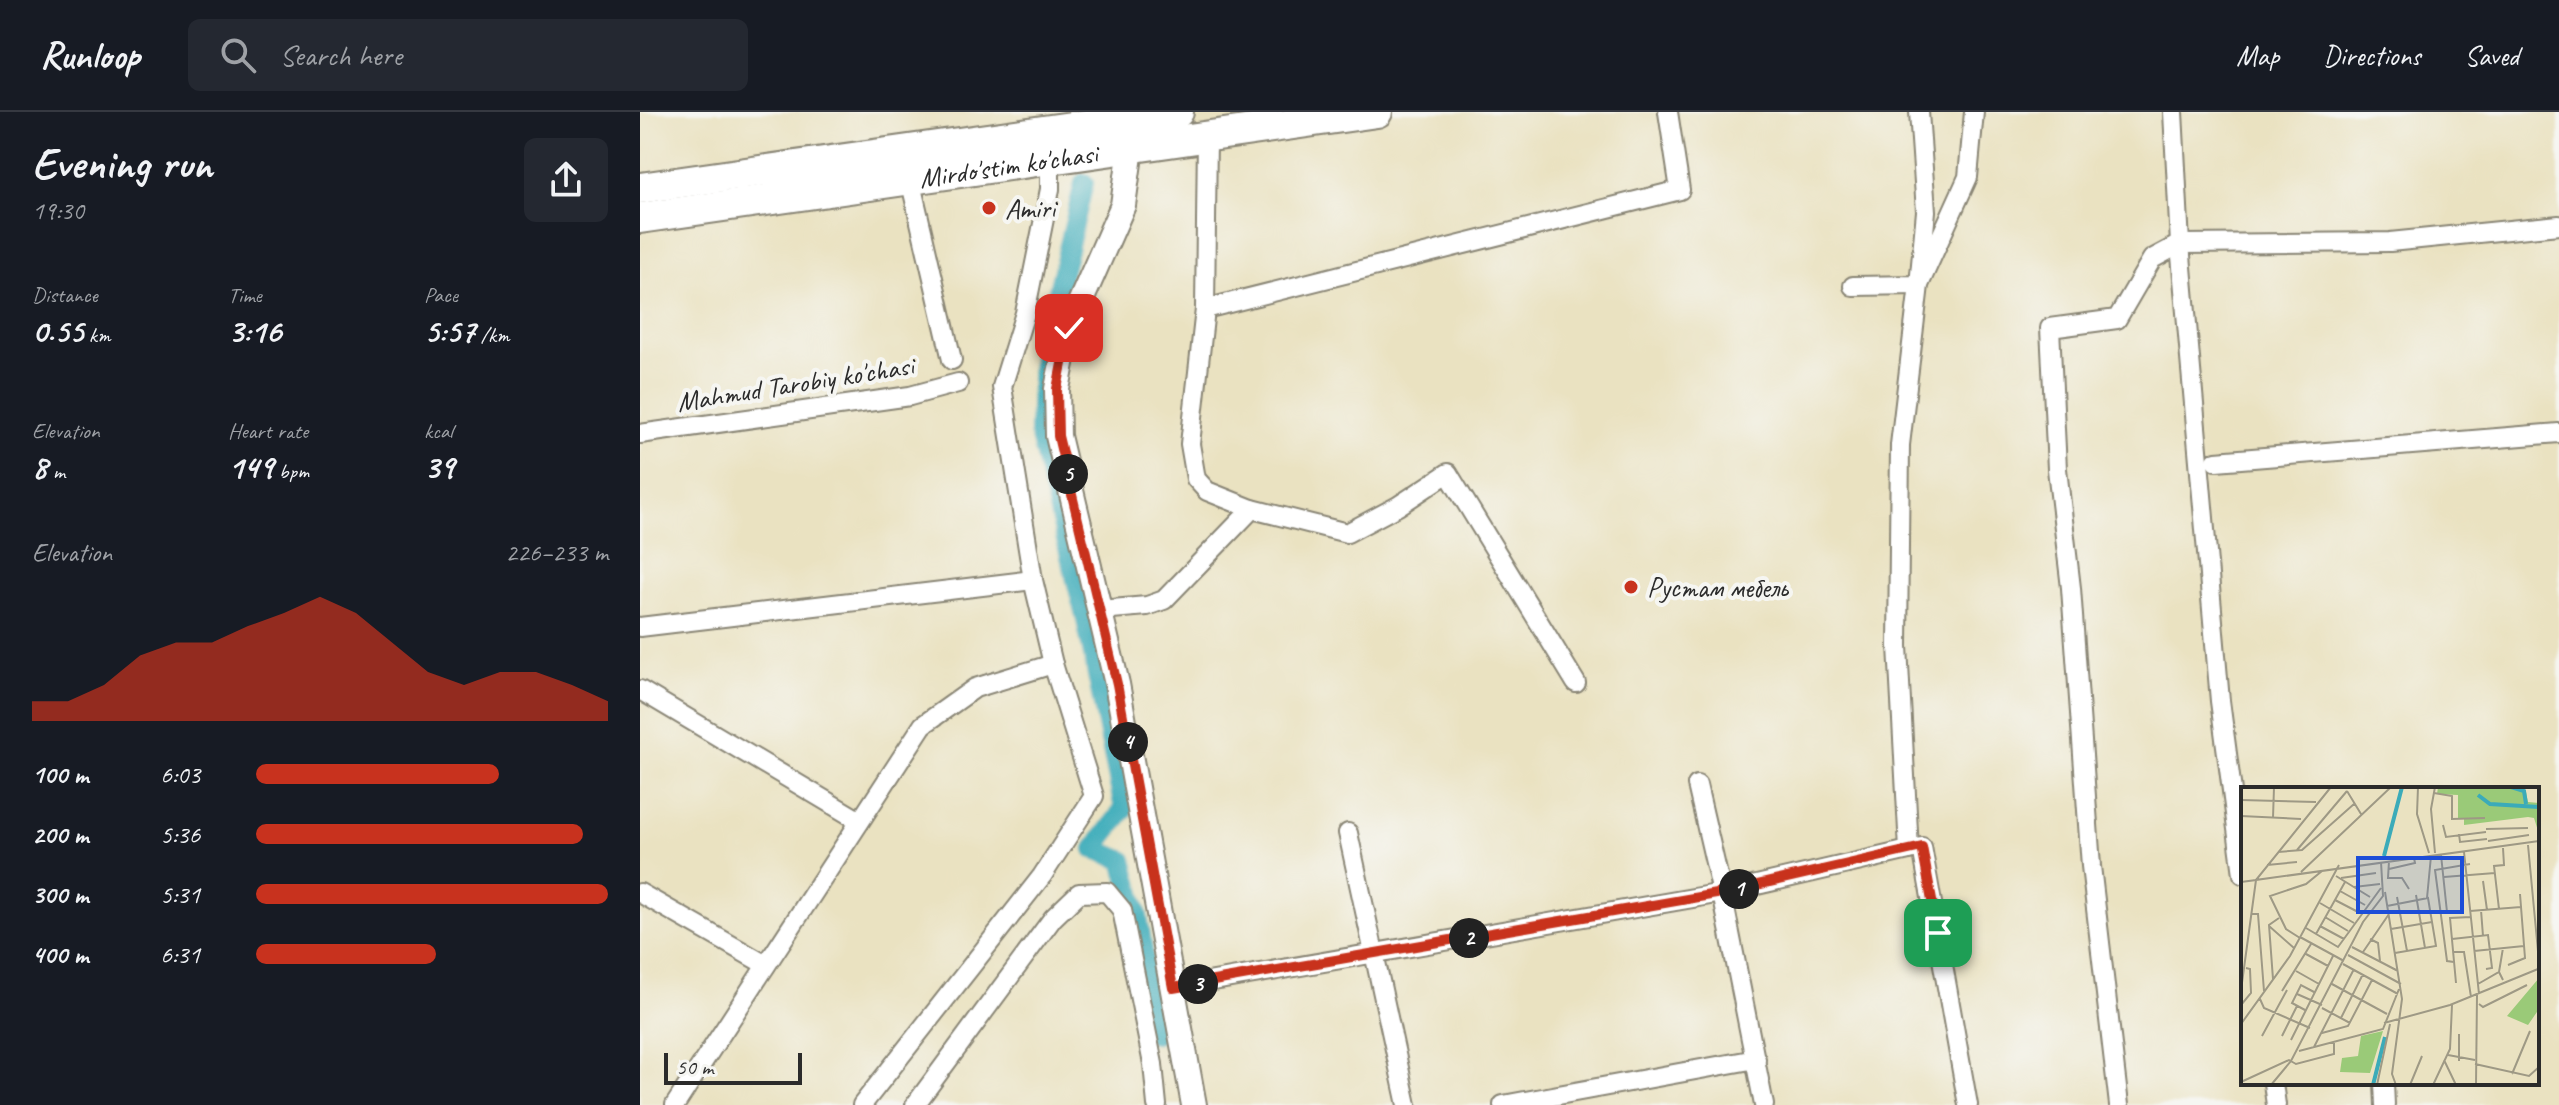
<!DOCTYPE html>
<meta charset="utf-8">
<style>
:root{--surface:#171b24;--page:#242831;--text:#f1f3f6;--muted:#9ea1a6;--line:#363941;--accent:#c8321e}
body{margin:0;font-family:Caveat,sans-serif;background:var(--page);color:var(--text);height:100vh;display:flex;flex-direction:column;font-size:30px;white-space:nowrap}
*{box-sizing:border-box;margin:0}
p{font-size:26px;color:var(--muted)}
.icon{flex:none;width:44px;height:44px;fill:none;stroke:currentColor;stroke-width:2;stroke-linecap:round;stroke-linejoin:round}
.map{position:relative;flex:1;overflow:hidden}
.details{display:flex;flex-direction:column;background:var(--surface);width:640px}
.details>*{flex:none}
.scale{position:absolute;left:24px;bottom:20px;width:138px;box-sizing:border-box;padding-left:8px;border:4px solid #2b2b2b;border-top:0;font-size:22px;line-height:28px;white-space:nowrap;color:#2b2b2b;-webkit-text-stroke:6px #f6f6f2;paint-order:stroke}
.pin{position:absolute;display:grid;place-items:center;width:68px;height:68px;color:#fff;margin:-34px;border-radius:16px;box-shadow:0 4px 12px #0006}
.km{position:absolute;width:40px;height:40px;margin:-20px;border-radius:50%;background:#222;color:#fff;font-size:22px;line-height:40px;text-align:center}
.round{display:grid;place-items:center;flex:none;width:84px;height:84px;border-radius:12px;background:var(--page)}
.overview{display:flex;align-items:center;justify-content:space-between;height:136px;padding:0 32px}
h1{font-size:44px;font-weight:800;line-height:60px}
.metrics{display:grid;grid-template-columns:repeat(3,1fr);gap:12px;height:136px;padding:8px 32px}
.metrics div{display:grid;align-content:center}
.metrics b{font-size:34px;font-weight:800}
.metrics small{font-size:22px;font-weight:400}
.metrics p{font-size:22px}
.chart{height:224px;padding:16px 32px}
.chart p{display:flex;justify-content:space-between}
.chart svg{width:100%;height:144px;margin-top:8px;fill:var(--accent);opacity:.7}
ul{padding:0 32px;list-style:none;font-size:26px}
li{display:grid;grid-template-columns:128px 96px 1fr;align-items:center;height:60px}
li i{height:20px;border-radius:10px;background:var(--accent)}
header{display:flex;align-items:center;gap:48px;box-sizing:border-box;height:112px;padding:0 40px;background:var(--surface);border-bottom:2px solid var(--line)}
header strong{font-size:38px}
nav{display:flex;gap:44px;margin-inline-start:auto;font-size:28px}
.search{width:560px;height:72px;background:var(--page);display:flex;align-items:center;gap:20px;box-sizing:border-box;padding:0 28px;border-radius:12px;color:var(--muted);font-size:30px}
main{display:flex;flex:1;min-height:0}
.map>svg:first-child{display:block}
</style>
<header>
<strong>Runloop</strong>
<div class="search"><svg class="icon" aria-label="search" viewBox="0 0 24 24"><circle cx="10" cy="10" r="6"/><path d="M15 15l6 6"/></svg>Search here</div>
<nav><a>Map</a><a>Directions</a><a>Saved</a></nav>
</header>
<main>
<section class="details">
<div class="overview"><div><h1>Evening run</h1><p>19:30</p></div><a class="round"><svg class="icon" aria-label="share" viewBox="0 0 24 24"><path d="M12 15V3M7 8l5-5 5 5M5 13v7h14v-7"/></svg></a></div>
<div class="metrics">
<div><p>Distance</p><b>0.55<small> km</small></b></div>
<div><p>Time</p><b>3:16</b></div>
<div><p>Pace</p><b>5:57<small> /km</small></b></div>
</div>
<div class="metrics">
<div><p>Elevation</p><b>8<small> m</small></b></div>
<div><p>Heart rate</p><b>149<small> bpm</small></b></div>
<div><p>kcal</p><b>39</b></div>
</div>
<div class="chart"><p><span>Elevation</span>226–233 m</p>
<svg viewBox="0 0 160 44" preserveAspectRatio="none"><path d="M0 44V38L10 38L20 33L30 24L40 20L50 20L60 15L70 11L80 6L90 11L100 20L110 29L120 33L130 29L140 29L150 33L160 38V44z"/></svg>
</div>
<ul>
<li><b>100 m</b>6:03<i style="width:69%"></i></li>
<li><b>200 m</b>5:36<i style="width:93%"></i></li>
<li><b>300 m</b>5:31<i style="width:100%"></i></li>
<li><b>400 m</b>6:31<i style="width:51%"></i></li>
</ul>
</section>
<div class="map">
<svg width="1919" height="993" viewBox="0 0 1919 993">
<rect width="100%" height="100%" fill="#f6f6f2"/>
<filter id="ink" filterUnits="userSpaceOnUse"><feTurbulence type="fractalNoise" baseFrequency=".0125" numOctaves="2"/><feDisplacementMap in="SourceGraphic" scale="16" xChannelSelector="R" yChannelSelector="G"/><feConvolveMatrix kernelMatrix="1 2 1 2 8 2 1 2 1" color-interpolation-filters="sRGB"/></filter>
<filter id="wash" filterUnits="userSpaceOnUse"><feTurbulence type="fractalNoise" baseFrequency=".006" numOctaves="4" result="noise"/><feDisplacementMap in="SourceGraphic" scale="32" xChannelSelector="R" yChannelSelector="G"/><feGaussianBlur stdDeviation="1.8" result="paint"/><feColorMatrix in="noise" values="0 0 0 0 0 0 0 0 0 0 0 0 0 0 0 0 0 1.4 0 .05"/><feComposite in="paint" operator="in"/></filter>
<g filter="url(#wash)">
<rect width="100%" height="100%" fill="#eae2c1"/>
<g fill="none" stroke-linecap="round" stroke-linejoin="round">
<path stroke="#3babb9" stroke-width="20" d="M444,71l-42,174 -3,75 47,188 38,189 -30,40 29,11 15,56 17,118"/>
</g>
</g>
<g filter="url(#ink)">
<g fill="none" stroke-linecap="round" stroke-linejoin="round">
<defs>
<g id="minor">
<path d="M1533,0l7,132 40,457 23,173"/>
<path d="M567,24l-2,173 -15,135 6,35 11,12 45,18 95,24 51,-27 50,-33 128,210"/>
<path d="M270,67l42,181"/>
<path d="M1213,174l66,-1 7,-74 -7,-99"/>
<path d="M565,197l475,-119 -12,-78"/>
<path d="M0,322l270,-38 48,-13"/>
<path d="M1576,349l343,-28"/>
<path d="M460,498l47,-4 17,-6 88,-91"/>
<path d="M0,515l393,-47"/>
<path d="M0,578l220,131"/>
<path d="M1057,673l25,108 42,212"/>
<path d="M708,721l59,272"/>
<path d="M1269,738l-11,-204 2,-201 19,-160 49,-108 6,-65"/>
<path d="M0,781l126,72"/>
<path d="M533,876l549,-95 200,-46 46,258"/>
<path d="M1633,971l3,22"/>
<path d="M1744,971l1,22"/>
<path d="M35,993l248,-380 52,-37 78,-24"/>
<path d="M222,993l180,-229 52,-80 -41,-132 -20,-84 -31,-193 23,-74 25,-124v-30"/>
<path d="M275,993l138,-187 26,-25 28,-1 15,18 31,154 4,41"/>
<path d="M863,993l253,-46"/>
<path d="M1479,993l-28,-239 -20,-278 -14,-119 -7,-141 67,-9 35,-60 28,-15 210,-2 169,-17"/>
</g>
<path id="tertiary" d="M491,36l-8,57 -54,123 -12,61 1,47 59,248 77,421"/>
<g id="primary">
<path d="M0,76l538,-76"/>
<path id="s1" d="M0,106l737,-106"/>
</g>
</defs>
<use href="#minor" stroke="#8a8676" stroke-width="22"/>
<use href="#tertiary" stroke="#8a8676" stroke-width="28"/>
<use href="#primary" stroke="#8a8676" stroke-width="34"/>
<use href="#minor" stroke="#fff" stroke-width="18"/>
<use href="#tertiary" stroke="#fff" stroke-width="24"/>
<use href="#primary" stroke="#fff" stroke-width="30"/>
</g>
</g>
<g fill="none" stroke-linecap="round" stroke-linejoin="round" filter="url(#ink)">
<defs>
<path id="route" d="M429,216l-12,61 1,47 59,248 56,304 549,-95 200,-46 16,86"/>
</defs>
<use href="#route" stroke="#fff" stroke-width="16"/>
<use href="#route" stroke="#c8321e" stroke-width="10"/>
</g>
<g fill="#c8321e" stroke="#f6f6f2" stroke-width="3">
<circle cx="349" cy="96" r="8"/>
<circle cx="991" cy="475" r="8"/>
</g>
<g text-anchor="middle" stroke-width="8" stroke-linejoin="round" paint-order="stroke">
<g font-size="28" fill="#2b2b2b" stroke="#f6f6f2">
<text dy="10" stroke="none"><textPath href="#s1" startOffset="372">Mirdo'stim ko'chasi</textPath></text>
<text transform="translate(155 271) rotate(-9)" y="10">Mahmud Tarobiy ko'chasi</text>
</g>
<g font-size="28" fill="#2b2b2b" stroke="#f6f6f2" text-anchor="start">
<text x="365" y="106">Amiri</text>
<text x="1007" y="485">Рустам мебель</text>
</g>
</g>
<g transform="translate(1601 675)">
<rect width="298" height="298" fill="#eae2c1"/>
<path d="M298,191v31l-11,16 -21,-9zM142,244l-13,42 -30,-1 2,-14 16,-2 3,-20z" fill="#9aca78"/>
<path d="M197,0h79l9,5 2,10 11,1v31l-5,-16 -6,-1 -64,8v-7h-6v-23l-21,-1z" fill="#9aca78"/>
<path fill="none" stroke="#3babb9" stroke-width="4" d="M270,0l13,4 2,13M237,8l12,9 49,3M143,69l18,-69M132,298l12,-48"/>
<path fill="none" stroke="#9e9985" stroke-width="2" d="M177,0l-1,27 12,39M106,4l14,23M193,6l18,3v23l33,-1M0,13l75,2M0,29l60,3M32,31l1,-31M202,38l3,12 40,-5M245,42l42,-1M218,47l1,8 27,-3M247,54l41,-6M287,58l11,117M56,63l50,-59M37,65l24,-2 52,-46M223,65l15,142M194,66l-4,-44 4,-22M200,68l6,57M148,74l-1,17h14l7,11M26,78l30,-3M148,82l26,-6 -1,-5M60,85l90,-85M95,89l34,21M203,90l51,-4M100,91l35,-5M242,94l4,29M0,95l15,-2 75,-93M113,100l26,-3M99,104l25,14M144,105l17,107 -10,75 4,11M175,108l9,53M156,110l10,54M186,111l4,-42M94,113l25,13M79,116l34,20M146,119l41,-8 8,48 -41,7M258,122l-5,-43 10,-1 -1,-17M240,123l2,26M229,124l51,-4M11,127h6l6,77M84,130l23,14M28,139l25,22M79,139l24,13M65,141l32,19 43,-59M150,142l41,-7M75,147l29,-52M59,150l44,24M59,151l-14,-9 -16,-33 36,-12 16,-13M129,152l8,4 2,18M211,152l36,-4 4,33 -6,1M111,160l46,24M233,164l50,-5M122,165l26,-38M212,165h11l7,45M65,167l22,12M107,168l53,29M213,175l-7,-1 -12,-91 35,-6M102,177l55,30M267,178l17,-7 -5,-64M55,184l23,13M258,185l4,-24M32,192l-4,-54 10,-7M215,196l-6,-65 21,-1M91,197l55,30M237,197l21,-12 4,8M0,203l15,-110 283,-39M41,204l29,-47M56,207l25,11M19,212l4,9 46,20M238,217l4,3 44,-22M0,218l10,-12 -1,-24 -4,-1M81,221l28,15M64,223l-13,-7 9,-18 13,7M100,231l22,-44M143,236l66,-18 88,-36M0,237l49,-68 49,-91M81,246l26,-7 24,-46M21,249l25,-46M41,249l15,-30M50,253l42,-84M73,260l40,-78M58,264l84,-22 16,-40M207,268l27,5M203,273l12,25M218,274v-27M234,277l54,12 10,-9M271,287l18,-43M0,295l48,-22 7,4 38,-10v-12M30,298l20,-24 72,-139 20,-26 -2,-34M136,298l13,-61M169,298l12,-29M192,298l17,-36 2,-44M235,298l1,-90"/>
<path fill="#1d4ed8" fill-opacity="0.15" stroke="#1d4ed8" stroke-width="4" d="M117,71h104v54h-104z"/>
<rect width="298" height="298" fill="none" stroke="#2b2b2b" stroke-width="4"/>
</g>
</svg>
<div class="scale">50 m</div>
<div class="pin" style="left:1298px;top:821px;background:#1e9e55"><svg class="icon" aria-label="arrive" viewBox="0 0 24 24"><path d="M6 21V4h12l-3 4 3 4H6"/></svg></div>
<div class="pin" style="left:429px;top:216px;background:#d93025"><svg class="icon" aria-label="check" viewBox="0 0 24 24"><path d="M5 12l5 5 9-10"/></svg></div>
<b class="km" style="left:1099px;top:777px">1</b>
<b class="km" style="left:829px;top:826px">2</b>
<b class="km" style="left:558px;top:872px">3</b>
<b class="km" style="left:488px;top:630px">4</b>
<b class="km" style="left:428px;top:362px">5</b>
</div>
</main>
